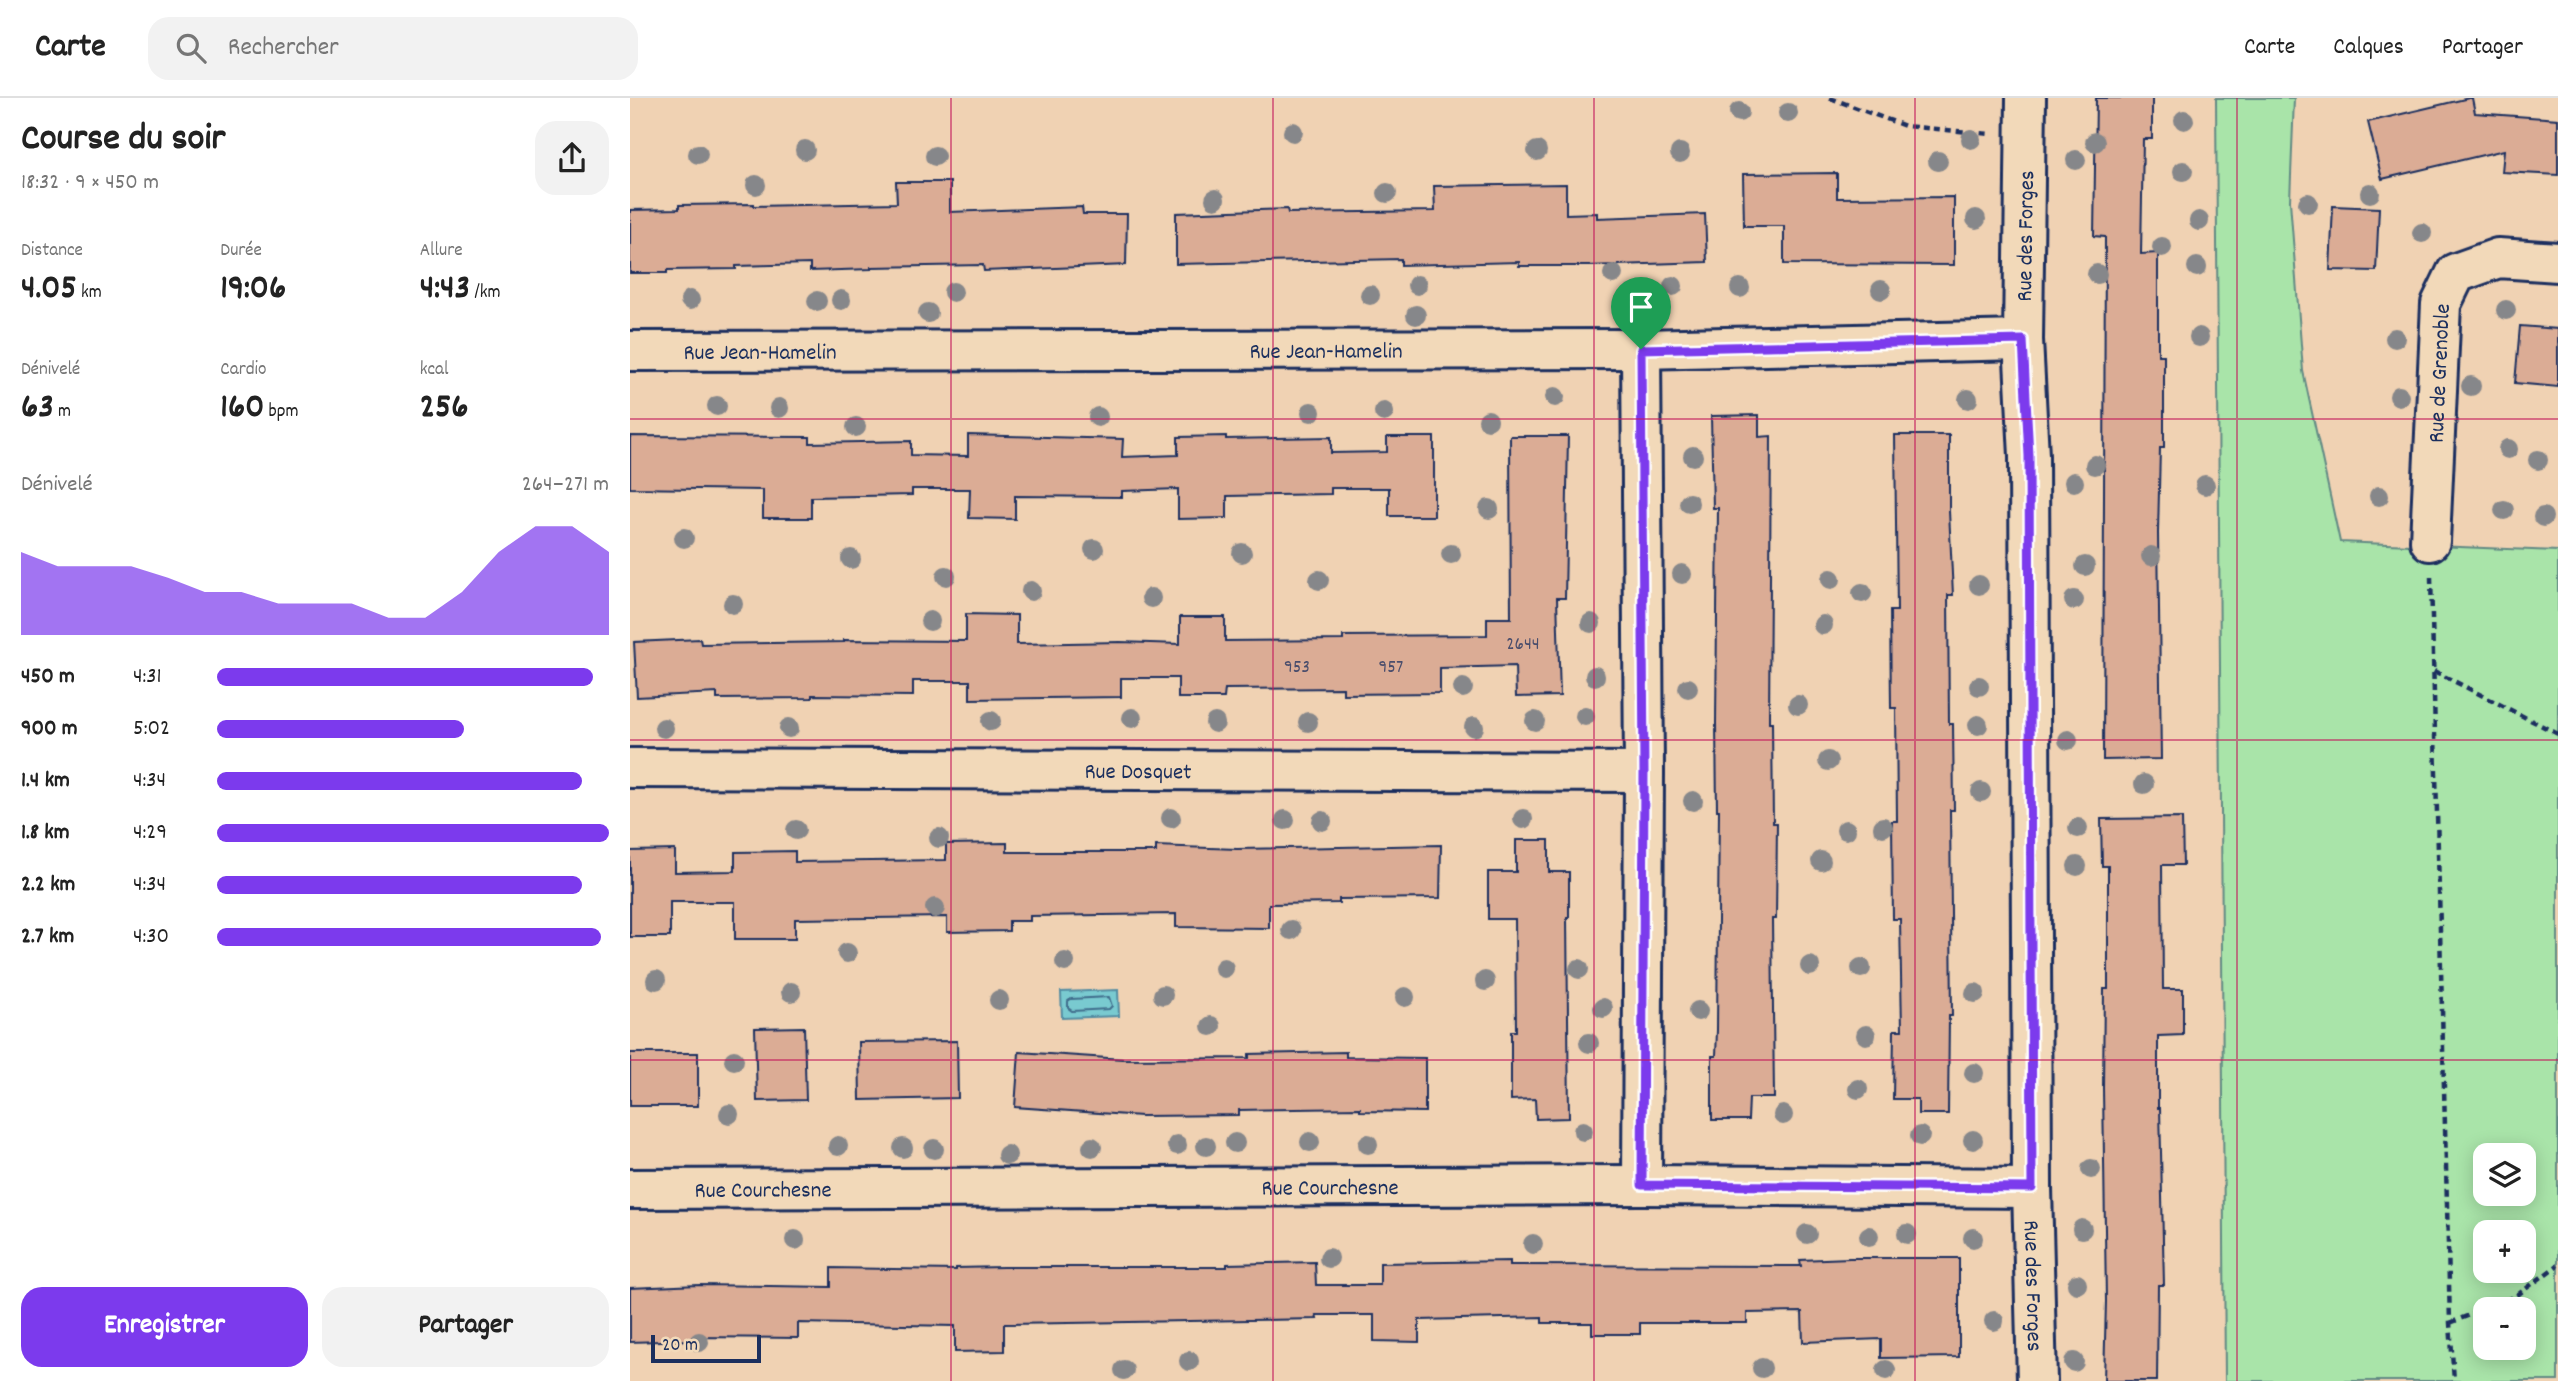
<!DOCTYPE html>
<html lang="fr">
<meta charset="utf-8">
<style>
:root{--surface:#fff;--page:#f2f2f2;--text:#222;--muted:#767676;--line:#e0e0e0;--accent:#7c3aed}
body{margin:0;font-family:Dekko,sans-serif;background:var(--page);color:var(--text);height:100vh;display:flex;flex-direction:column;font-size:26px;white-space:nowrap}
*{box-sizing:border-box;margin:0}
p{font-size:23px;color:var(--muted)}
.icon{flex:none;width:38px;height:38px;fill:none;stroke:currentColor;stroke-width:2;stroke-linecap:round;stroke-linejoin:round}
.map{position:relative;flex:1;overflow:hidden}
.side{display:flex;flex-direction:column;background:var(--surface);width:630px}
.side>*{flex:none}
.fabs{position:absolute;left:1843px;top:1045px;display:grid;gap:14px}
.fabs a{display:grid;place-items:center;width:63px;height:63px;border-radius:14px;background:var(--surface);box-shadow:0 4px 18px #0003;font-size:35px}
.scale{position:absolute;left:21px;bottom:18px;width:110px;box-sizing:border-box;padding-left:7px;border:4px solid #1b2f5e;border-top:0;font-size:19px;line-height:24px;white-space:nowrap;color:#1b2f5e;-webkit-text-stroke:5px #f2d9b9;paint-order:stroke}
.pin{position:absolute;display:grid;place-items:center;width:60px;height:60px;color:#fff;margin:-72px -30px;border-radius:50% 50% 50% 0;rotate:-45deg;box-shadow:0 0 7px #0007}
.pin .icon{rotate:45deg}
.round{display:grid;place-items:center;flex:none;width:74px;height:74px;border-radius:21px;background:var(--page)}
.head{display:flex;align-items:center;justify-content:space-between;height:119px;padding:0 21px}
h1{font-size:38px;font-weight:800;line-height:52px}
.figures{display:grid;grid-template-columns:repeat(3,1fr);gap:10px;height:119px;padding:7px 21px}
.figures div{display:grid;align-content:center}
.figures b{font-size:35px;font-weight:800}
.figures small{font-size:19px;font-weight:400}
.figures p{font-size:19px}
.chart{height:196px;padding:14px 21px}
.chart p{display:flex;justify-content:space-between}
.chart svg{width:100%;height:126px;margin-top:7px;fill:var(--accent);opacity:.7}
.primary-button{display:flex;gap:14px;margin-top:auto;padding:14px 21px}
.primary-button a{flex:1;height:80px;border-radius:21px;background:var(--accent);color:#fff;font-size:28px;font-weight:800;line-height:80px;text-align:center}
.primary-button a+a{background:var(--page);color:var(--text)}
ul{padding:0 21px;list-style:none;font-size:23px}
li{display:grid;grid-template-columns:112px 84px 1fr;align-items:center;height:52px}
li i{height:18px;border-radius:9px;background:var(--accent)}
header{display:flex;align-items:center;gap:42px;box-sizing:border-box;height:98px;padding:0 35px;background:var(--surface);border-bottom:2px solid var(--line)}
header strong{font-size:33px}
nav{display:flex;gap:38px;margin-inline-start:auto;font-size:24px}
.search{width:490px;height:63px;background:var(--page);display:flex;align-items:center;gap:18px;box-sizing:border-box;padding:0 24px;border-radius:21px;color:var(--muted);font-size:26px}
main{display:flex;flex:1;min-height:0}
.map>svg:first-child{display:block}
</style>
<header>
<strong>Carte</strong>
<div class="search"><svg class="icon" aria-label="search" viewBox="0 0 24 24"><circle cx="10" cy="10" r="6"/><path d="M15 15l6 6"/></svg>Rechercher</div>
<nav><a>Carte</a><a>Calques</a><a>Partager</a></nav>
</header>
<main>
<section class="side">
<div class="head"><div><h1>Course du soir</h1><p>18:32 · 9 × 450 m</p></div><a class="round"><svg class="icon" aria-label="share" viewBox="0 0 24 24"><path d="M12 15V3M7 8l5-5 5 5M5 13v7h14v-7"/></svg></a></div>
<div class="figures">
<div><p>Distance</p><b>4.05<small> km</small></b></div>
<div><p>Durée</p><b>19:06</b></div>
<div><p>Allure</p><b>4:43<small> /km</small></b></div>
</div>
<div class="figures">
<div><p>Dénivelé</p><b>63<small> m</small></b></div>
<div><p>Cardio</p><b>160<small> bpm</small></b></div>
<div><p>kcal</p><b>256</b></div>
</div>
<div class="chart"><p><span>Dénivelé</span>264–271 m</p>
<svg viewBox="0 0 160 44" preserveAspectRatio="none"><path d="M0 44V15L10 20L20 20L30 20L40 24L50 29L60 29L70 33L80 33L90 33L100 38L110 38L120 29L130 15L140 6L150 6L160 15V44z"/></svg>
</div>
<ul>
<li><b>450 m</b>4:31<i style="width:96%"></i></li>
<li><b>900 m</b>5:02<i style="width:63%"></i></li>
<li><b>1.4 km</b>4:34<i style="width:93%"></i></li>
<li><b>1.8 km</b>4:29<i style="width:100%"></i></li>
<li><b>2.2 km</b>4:34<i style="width:93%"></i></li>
<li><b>2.7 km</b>4:30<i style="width:98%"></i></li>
</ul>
<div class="primary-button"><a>Enregistrer</a><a>Partager</a></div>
</section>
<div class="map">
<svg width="1928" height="1283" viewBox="0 0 1928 1283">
<rect width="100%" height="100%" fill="#f0d2b3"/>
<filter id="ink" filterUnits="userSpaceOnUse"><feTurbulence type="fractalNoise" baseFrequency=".0143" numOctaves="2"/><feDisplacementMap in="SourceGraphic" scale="14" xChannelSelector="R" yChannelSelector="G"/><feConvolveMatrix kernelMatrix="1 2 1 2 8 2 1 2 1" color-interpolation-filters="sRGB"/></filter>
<g filter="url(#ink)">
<path fill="#a9e4a9" stroke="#628a84" stroke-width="2" fill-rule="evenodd" d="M1586,0h78l-4,103 13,170 37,171 218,9v830h-333zM1855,1057h39v39h-39zM1855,1134h39v38h-39zM1855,1211h39v39h-39z"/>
<path fill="#79cad0" stroke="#538ca2" stroke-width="2" d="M488,892l1,26 -57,2 -1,-26z"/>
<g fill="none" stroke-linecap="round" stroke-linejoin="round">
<path stroke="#416d8c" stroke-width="2" d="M479,899l3,9 -3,3 -37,2 -4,-3v-7l3,-2z"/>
</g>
<g fill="#dbac95" stroke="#1b2f5e" stroke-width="2">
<path d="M1466,0h56v41h-9l-2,115 17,-1v102h6v93h-4l-2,85 3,226 -58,1 2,-523 -11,-1z"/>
<path d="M1839,0h3l3,15 83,6v56l-56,-3 2,-22 -122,29 -14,-57z"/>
<path d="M1207,75v25l117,-1v68l-170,-1v-38h-40l-1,-52z"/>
<path d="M266,84h54v30l132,-5 1,7h44l-1,51 -142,6 -1,-6 -112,2v2l-61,2v-7l-74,2v3l-69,1v3h-37v-63l49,-1v-4l75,-1v2l143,-3z"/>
<path d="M936,86v30l31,-1v5l108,-4 2,48 -121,4h-67v-4l-118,3v-6l-225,5v-51l111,-4 1,4 147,-2 -1,-25z"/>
<path d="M1703,108l46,2 -3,63 -46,-1z"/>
<path d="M1890,228l38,3v58l-43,-4z"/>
<path d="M1129,317v22l12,-1 -2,286h3l1,101h4l-1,96h-4l2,179h-25l-1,22h-36v-64h4l1,-26 2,-220h-2l-1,-87 2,-215h-5l-2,-92z"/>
<path d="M338,337l155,4 -1,18 56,-2v-18l48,-1v3l105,-2v16l56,-1v-15h47v79h-45v-28h-58v6l-104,2v22l-49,1v-30l-56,2v6l-107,-1v23l-46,-1 1,-29h-58v6l-101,2v21h-48v-28l-133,-2v-52l180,1v6l101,-2v14l57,1z"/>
<path d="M1265,337h54v76l4,84h-5l1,129h4l1,86h-4l2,206h-3l-1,98h-30v-15h-25l1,-69h8l-2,-111h-7l-1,-98h5l-1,-113h-5l-1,-97h7z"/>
<path d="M880,338h58l-3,162h-8l3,98 -44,1 -1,-31 -75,2v25l-97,1v-6l-118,1 -1,9h-46v-20h-57v19l-151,2v-18h-57v15l-101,-1v3l-95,1v-6l-80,4 -3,-55 66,-3 1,5 143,-2v-2l122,1v-27l51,1v29l103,-2 60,2v-27h45v24l118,-1v-4l144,-1v-17h24z"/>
<path d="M1552,720l1,47h-21l1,124h20v46l-25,1v72h2l4,177h-6l-1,96h-53l2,-80 -3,-213 1,-99h4v-123h-6l-1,-47z"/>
<path d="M886,742h33v32h20v46h-2l2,200 -33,1 -1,-20 -24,1v-69h5l-1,-112h-27v-47h28z"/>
<path d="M377,745v9h149v-6l81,3 204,-4 -1,53 -101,1v4l-70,1v24l-93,-1v-13l-146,2v5h-21v10l-62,1v-15l-152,2v20h-60v-37h-65v35h-40v-86l45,-1v22l60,-1v-19l60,-1v11l151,-2v-16z"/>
<path d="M174,929l2,73 -49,1 -2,-73z"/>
<path d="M327,943l1,57 -98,2 -1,-58z"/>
<path d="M389,954l104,7 126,-1v-4l97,-2v5l79,1v54l-65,-1v-3l-121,2v5l-98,1 -126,-9z"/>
<rect x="0" y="955" width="68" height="53"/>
<path d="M1220,1160h109v99l-78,1v-19l-78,3 -1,-30 -55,1v10h-107v11h-48v-11h-50v-6l-123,3v22l-45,-1v-26h-58l1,4 -313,5v27l-49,1v-26l-157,-3v15l-105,-1v3l-63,2v-54l69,-3 132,2v-19l125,2v-2l47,-1h224v-3l88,-2 1,23h64v-22l130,-2v4l291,1 -1,-6z"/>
</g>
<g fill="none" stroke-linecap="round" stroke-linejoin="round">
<defs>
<g id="street">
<path id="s1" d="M1396,0l-3,242 6,116 3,732 5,193"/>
<path d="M1011,251l3,423 -2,413"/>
<path id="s2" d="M0,253l1011,-2 382,-9"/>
<path id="s3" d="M1800,443l11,-237 15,-31 42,-15 60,4"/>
<path id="s4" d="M0,670l1014,4"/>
<path id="s5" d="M0,1091l1012,-4 390,3"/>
</g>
</defs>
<use href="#street" stroke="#1b2f5e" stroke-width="44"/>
<g stroke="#1b2f5e" stroke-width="4.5" stroke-dasharray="7 5" stroke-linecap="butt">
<path d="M1200,0l75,28 85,8"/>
<path d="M1801,479l19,746 4,58"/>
<path d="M1804,573l124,63"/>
<path d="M1820,1225l66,-27 42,-31"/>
</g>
<use href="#street" stroke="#f2d9b9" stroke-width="38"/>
</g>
<g fill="#86878a">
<circle cx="1109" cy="14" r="10"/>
<circle cx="1158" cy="15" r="10"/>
<circle cx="1554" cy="22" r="10"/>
<circle cx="663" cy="34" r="10"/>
<circle cx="1341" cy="41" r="10"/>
<circle cx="1465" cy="44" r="10"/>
<circle cx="175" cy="52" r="10"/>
<circle cx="907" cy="53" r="10"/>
<circle cx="1050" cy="55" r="10"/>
<circle cx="68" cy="56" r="10"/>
<circle cx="305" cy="58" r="10"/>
<circle cx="1446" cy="62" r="10"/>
<circle cx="1308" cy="63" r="10"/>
<circle cx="1553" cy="73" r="10"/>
<circle cx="126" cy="87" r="10"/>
<circle cx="757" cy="95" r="10"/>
<circle cx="1740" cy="95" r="10"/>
<circle cx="585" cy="101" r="10"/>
<circle cx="1678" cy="105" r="10"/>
<circle cx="1346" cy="121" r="10"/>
<circle cx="1569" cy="123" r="10"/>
<circle cx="1792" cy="135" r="10"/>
<circle cx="1532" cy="149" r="10"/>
<circle cx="1567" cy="169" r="10"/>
<circle cx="983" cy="176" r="10"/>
<circle cx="1467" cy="176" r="10"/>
<circle cx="787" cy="187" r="10"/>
<circle cx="1043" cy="188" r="10"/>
<circle cx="1110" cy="190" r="10"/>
<circle cx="1251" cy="192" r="10"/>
<circle cx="323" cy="194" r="10"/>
<circle cx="740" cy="197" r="10"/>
<circle cx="1002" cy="197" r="10"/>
<circle cx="60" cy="202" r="10"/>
<circle cx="211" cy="202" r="10"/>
<circle cx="187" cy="203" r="10"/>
<circle cx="1876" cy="212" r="10"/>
<circle cx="298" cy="215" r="10"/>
<circle cx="786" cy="217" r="10"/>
<circle cx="1569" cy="239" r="10"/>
<circle cx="1765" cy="240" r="10"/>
<circle cx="1841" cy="288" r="10"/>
<circle cx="1769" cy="298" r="10"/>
<circle cx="925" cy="299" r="10"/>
<circle cx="1338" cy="301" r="10"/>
<circle cx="87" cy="308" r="10"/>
<circle cx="149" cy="310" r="10"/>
<circle cx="681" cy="314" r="10"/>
<circle cx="754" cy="314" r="10"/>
<circle cx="468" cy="319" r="10"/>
<circle cx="858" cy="322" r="10"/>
<circle cx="226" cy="329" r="10"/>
<circle cx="1878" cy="351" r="10"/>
<circle cx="1063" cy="358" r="10"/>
<circle cx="1908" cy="362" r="10"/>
<circle cx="1465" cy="367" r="10"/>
<circle cx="1444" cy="384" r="10"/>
<circle cx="1575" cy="387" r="10"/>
<circle cx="1749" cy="398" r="10"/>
<circle cx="1059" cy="405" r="10"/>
<circle cx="859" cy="411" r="10"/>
<circle cx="1874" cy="412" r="10"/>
<circle cx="1913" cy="419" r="10"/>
<circle cx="54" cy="440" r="10"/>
<circle cx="464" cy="451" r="10"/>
<circle cx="612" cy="455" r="10"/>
<circle cx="821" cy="456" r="10"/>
<circle cx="1521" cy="458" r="10"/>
<circle cx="221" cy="461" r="10"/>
<circle cx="1455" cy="468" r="10"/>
<circle cx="1052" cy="476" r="10"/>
<circle cx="316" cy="478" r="10"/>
<circle cx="1201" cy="481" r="10"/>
<circle cx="689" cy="482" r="10"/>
<circle cx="1349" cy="487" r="10"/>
<circle cx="401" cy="493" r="10"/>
<circle cx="1232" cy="495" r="10"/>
<circle cx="521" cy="500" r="10"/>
<circle cx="1444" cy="502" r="10"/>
<circle cx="103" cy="506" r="10"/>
<circle cx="300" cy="523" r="10"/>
<circle cx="961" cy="525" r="10"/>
<circle cx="1193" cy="527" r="10"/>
<circle cx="965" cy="578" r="10"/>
<circle cx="1349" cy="588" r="10"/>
<circle cx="833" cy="590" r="10"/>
<circle cx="1058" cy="590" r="10"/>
<circle cx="1168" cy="607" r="10"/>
<circle cx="955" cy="618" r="10"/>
<circle cx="502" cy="620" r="10"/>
<circle cx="361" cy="623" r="10"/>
<circle cx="905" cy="623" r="10"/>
<circle cx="678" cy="624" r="10"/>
<circle cx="585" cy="625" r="10"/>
<circle cx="1348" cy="627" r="10"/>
<circle cx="844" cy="629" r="10"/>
<circle cx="34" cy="630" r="10"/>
<circle cx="159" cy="630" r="10"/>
<circle cx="1438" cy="642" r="10"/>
<circle cx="1198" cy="663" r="10"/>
<circle cx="1514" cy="686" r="10"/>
<circle cx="1351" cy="694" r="10"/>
<circle cx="1063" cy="703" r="10"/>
<circle cx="541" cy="720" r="10"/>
<circle cx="893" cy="721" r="10"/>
<circle cx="655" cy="722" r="10"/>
<circle cx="692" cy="723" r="10"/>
<circle cx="1253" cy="729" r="10"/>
<circle cx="1448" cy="730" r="10"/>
<circle cx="166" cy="732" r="10"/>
<circle cx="1216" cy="732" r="10"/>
<circle cx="309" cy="740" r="10"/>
<circle cx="1191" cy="763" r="10"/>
<circle cx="1447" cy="768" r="10"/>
<circle cx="305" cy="810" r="10"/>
<circle cx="661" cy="832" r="10"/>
<circle cx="217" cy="855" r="10"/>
<circle cx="435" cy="864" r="10"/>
<circle cx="1180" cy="868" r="10"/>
<circle cx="594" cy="870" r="10"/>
<circle cx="1231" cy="870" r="10"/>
<circle cx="949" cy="871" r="10"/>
<circle cx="26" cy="882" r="10"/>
<circle cx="855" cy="883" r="10"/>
<circle cx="161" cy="894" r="10"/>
<circle cx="1345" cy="895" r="10"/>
<circle cx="533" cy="897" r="10"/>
<circle cx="775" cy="899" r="10"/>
<circle cx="369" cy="902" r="10"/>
<circle cx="973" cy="910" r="10"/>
<circle cx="1068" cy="913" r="10"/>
<circle cx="581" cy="928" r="10"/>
<circle cx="1236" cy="937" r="10"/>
<circle cx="959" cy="945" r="10"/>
<circle cx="104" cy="962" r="10"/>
<circle cx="1344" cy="975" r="10"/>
<circle cx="1228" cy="991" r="10"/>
<circle cx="99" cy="1016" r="10"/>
<circle cx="1153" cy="1017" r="10"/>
<circle cx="953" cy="1033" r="10"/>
<circle cx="1290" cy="1038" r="10"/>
<circle cx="1343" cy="1042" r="10"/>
<circle cx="680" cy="1044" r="10"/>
<circle cx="605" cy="1045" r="10"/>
<circle cx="738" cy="1046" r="10"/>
<circle cx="547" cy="1047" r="10"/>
<circle cx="208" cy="1048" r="10"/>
<circle cx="576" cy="1048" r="10"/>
<circle cx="462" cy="1049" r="10"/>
<circle cx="273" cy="1050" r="10"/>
<circle cx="304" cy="1051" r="10"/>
<circle cx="377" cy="1057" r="10"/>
<circle cx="1461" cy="1071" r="10"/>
<circle cx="1452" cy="1131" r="10"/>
<circle cx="1177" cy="1136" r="10"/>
<circle cx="1277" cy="1136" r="10"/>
<circle cx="1239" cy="1138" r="10"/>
<circle cx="1343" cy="1140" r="10"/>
<circle cx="165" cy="1142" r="10"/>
<circle cx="903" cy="1146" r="10"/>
<circle cx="699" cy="1160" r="10"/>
<circle cx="1447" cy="1186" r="10"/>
<circle cx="1364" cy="1223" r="10"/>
<circle cx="69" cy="1244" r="10"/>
<circle cx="559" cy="1263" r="10"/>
<circle cx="1444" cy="1264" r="10"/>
<circle cx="1132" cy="1270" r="10"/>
<circle cx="494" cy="1272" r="10"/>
<circle cx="1256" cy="1272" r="10"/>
</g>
</g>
<g fill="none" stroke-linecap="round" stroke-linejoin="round" filter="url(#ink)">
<defs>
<path id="route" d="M1393,242l6,116 3,732 -390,-3 2,-413 -3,-423z"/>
</defs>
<use href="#route" stroke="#fff" stroke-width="14"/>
<use href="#route" stroke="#7c3aed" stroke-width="9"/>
</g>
<path fill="none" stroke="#c2185b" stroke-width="2" stroke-opacity="0.55" d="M321,0v1283M643,0v1283M964,0v1283M1285,0v1283M1607,0v1283M0,321h1928M0,642h1928M0,962h1928"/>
<g text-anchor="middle" stroke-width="5" stroke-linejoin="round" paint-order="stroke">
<g font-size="19" fill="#4b4e6c">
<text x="893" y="551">2644</text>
<text x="667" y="574">953</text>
<text x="761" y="574">957</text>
</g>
<g font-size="23" fill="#1b2f5e" stroke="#f2d9b9">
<text transform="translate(1394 138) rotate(-89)" y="8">Rue des Forges</text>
<text dy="8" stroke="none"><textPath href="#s2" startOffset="696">Rue Jean-Hamelin</textPath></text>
<text dy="8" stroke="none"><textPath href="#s2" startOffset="130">Rue Jean-Hamelin</textPath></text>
<text dy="8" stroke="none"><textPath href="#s3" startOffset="168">Rue de Grenoble</textPath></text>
<text dy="8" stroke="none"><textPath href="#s4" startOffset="508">Rue Dosquet</textPath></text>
<text dy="8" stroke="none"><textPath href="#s5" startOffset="700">Rue Courchesne</textPath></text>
<text dy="8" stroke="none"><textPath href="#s5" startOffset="133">Rue Courchesne</textPath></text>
<text dy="8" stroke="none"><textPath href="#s1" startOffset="1188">Rue des Forges</textPath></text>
</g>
</g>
</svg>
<div class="fabs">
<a><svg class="icon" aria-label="layers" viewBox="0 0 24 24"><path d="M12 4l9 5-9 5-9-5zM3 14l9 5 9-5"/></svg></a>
<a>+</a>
<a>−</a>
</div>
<div class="scale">20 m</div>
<div class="pin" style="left:1011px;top:251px;background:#1e9e55"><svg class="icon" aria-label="arrive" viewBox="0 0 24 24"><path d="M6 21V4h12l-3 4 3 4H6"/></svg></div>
</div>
</main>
